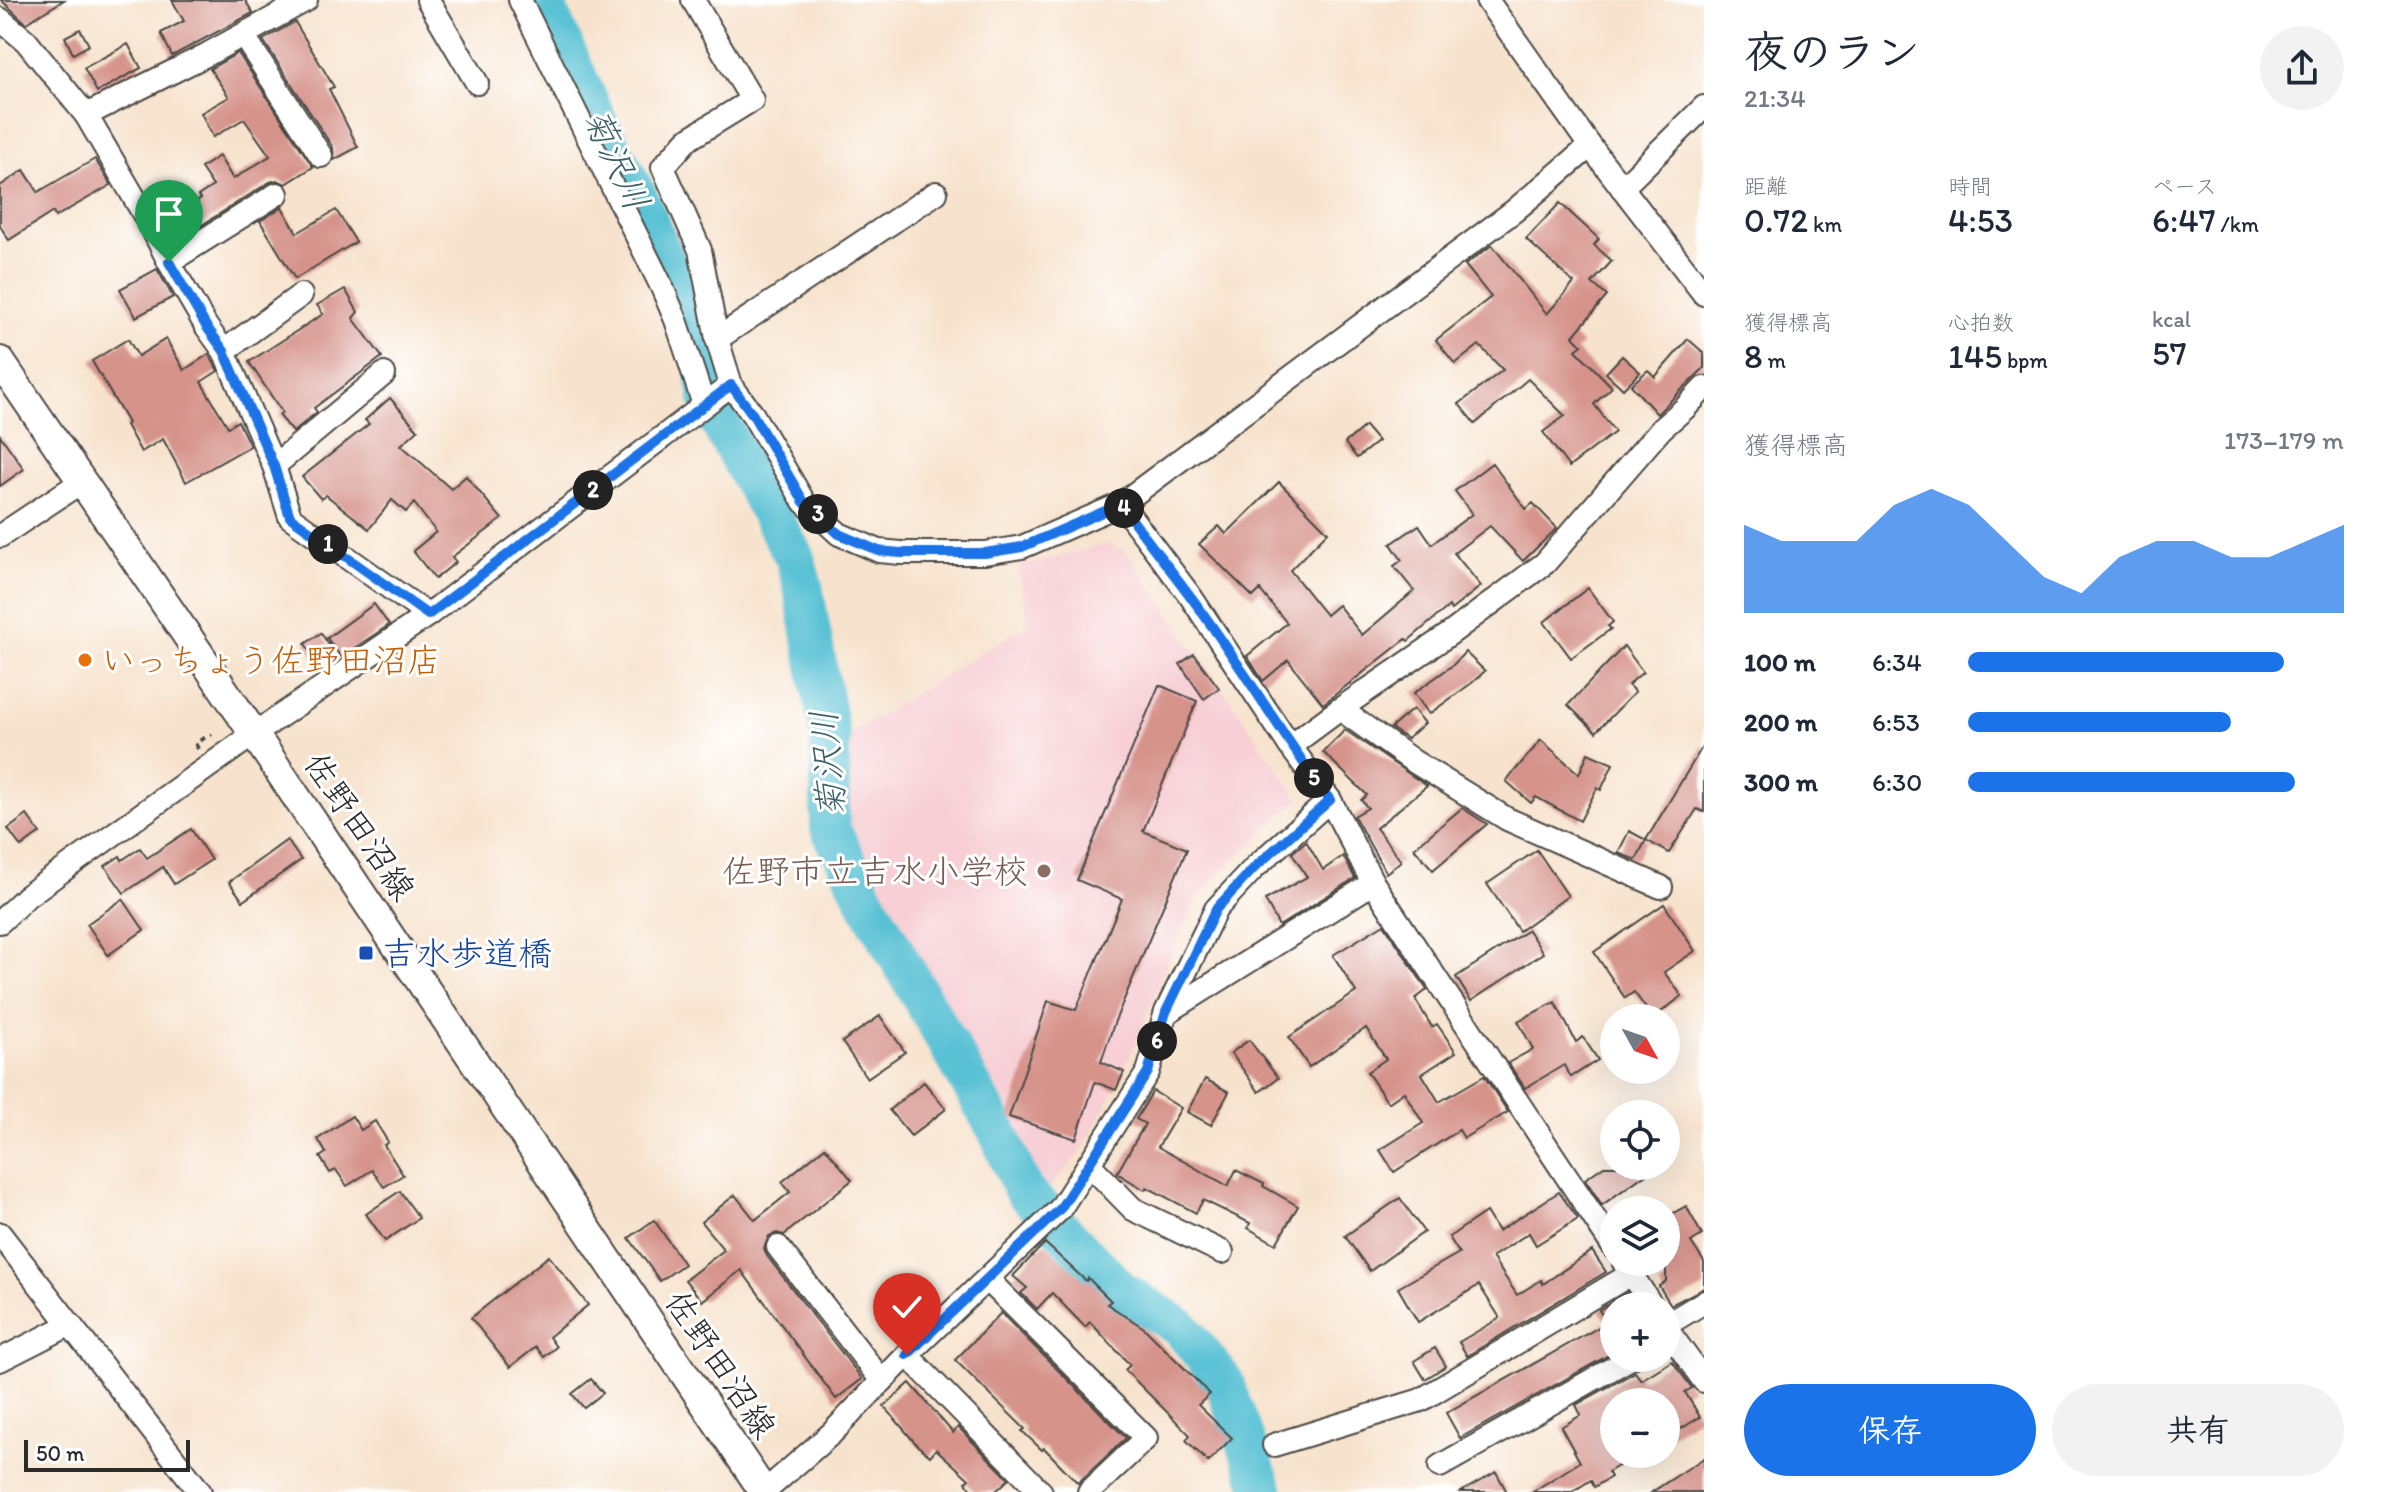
<!DOCTYPE html>
<html lang="ja">
<meta charset="utf-8">
<style>
:root{--surface:#fff;--page:#f2f2f3;--text:#1f2937;--muted:#747a83;--accent:#1a73e8}
body{margin:0;font-family:Itim,"Klee One",sans-serif;background:var(--page);color:var(--text);height:100vh;display:flex;flex-direction:column;font-size:30px;white-space:nowrap}
*{box-sizing:border-box;margin:0}
p{font-size:26px;color:var(--muted)}
.icon{flex:none;width:44px;height:44px;fill:none;stroke:currentColor;stroke-width:2;stroke-linecap:round;stroke-linejoin:round}
.map{position:relative;flex:1;overflow:hidden}
.panel{display:flex;flex-direction:column;background:var(--surface);width:680px}
.panel>*{flex:none}
.needle{width:52px;rotate:130deg}
.buttons{position:absolute;left:1600px;top:1004px;display:grid;gap:16px}
.buttons a{display:grid;place-items:center;width:80px;height:80px;border-radius:50%;background:var(--surface);box-shadow:0 8px 32px #0002;font-size:40px}
.scale{position:absolute;left:24px;bottom:20px;width:166px;box-sizing:border-box;padding-left:8px;border:4px solid #2b2b2b;border-top:0;font-size:22px;line-height:28px;white-space:nowrap;color:#2b2b2b;-webkit-text-stroke:6px #fff;paint-order:stroke}
.pin{position:absolute;display:grid;place-items:center;width:68px;height:68px;color:#fff;margin:-82px -34px;border-radius:50% 50% 50% 0;rotate:-45deg;box-shadow:0 0 8px #0007}
.pin .icon{rotate:45deg}
.km{position:absolute;width:40px;height:40px;margin:-20px;border-radius:50%;background:#222;color:#fff;font-size:22px;line-height:40px;text-align:center}
.round{display:grid;place-items:center;flex:none;width:84px;height:84px;border-radius:42px;background:var(--page)}
.head{display:flex;align-items:center;justify-content:space-between;height:136px;padding:0 40px}
h1{font-size:44px;font-weight:600;line-height:60px}
.metrics{display:grid;grid-template-columns:repeat(3,1fr);gap:12px;height:136px;padding:8px 40px}
.metrics div{display:grid;align-content:center}
.metrics b{font-size:34px;font-weight:600}
.metrics small{font-size:22px;font-weight:400}
.metrics p{font-size:22px}
.chart{height:224px;padding:16px 40px}
.chart p{display:flex;justify-content:space-between}
.chart svg{width:100%;height:144px;margin-top:8px;fill:var(--accent);opacity:.7}
.primary-button{display:flex;gap:16px;margin-top:auto;padding:16px 40px}
.primary-button a{flex:1;height:92px;border-radius:48px;background:var(--accent);color:#fff;font-size:32px;font-weight:600;line-height:92px;text-align:center}
.primary-button a+a{background:var(--page);color:var(--text)}
ul{padding:0 40px;list-style:none;font-size:26px}
li{display:grid;grid-template-columns:128px 96px 1fr;align-items:center;height:60px}
li i{height:20px;border-radius:10px;background:var(--accent)}
main{display:flex;flex:1;min-height:0}
.map>svg:first-child{display:block}
</style>
<main>
<div class="map">
<svg width="1704" height="1492" viewBox="0 0 1704 1492">
<rect width="100%" height="100%" fill="#fff"/>
<filter id="ink" filterUnits="userSpaceOnUse"><feTurbulence type="fractalNoise" baseFrequency=".0125" numOctaves="2"/><feDisplacementMap in="SourceGraphic" scale="16" xChannelSelector="R" yChannelSelector="G"/><feConvolveMatrix kernelMatrix="1 2 1 2 8 2 1 2 1" color-interpolation-filters="sRGB"/></filter>
<filter id="wash" filterUnits="userSpaceOnUse"><feTurbulence type="fractalNoise" baseFrequency=".006" numOctaves="4" result="noise"/><feDisplacementMap in="SourceGraphic" scale="32" xChannelSelector="R" yChannelSelector="G"/><feGaussianBlur stdDeviation="1.8" result="paint"/><feColorMatrix in="noise" values="0 0 0 0 0 0 0 0 0 0 0 0 0 0 0 0 0 1.4 0 .05"/><feComposite in="paint" operator="in"/></filter>
<g filter="url(#wash)">
<rect width="100%" height="100%" fill="#f7e3cd"/>
<path fill="#f7cfd4" d="M1106,543l20,8 173,248 -65,60 -36,38 -23,47 -38,96 -32,68 -25,45 -37,43 -174,-314 -20,-62 -6,-82 185,-114 -10,-59 46,-9z"/>
<g fill="none" stroke-linecap="round" stroke-linejoin="round">
<path stroke="#58c1d4" stroke-width="40" d="M543,0l54,121 40,74 39,91 26,73 9,48 84,151 8,29 27,150v91l39,78 128,224 26,60 99,101 59,37 43,54 40,110"/>
</g>
<g id="blocks">
<g fill="#d5938a">
<path d="M1,0h63l-38,23z"/>
<path d="M172,0h73l8,13 -81,43 -11,-23 23,-12z"/>
<path d="M295,22l39,65 -5,2 29,58 -24,13 -1,-12 -70,-108z"/>
<path d="M80,29l9,16 -16,9 -8,-17z"/>
<path d="M128,44l13,24 -44,24 -13,-24z"/>
<path d="M238,53l75,114 -27,17 -9,-4 -7,2 -92,58 -12,-19 35,-22 -3,-3 15,-10 -12,-18 18,-12 14,23 37,-23 -26,-37 -31,18 -12,-24 28,-16 -19,-28z"/>
<path d="M95,159l16,26 -56,32 -2,-5 -44,28 -9,-14v-40l24,-16 14,22z"/>
<path d="M1560,203l39,36 -5,6 18,16 -20,22 15,13 -34,40 9,9 -6,5 36,37 -18,17 21,28 -46,35 -26,-35 22,-16 -37,-37 -53,45 -16,-20 44,-34 -24,-25 -24,19 -19,-24 55,-43 -26,-32 27,-20 55,69 27,-31 -48,-44z"/>
<path d="M282,207l15,26 39,-23 20,32 -61,37 -35,-58z"/>
<path d="M157,269l16,28 -37,20 -16,-28z"/>
<path d="M345,289l13,23 -5,6 29,39 -68,51 3,4 -24,20 -14,-17 3,-3 -33,-50 74,-48 -6,-9z"/>
<path d="M128,339l10,17 28,-17 18,31 25,-16 9,17 -17,11 27,45 10,-6 12,25 -64,36 -23,-43 -22,13 -15,-27 2,-2 -36,-62z"/>
<path d="M1688,339l16,14v15l-47,46 -26,-29 17,-15 7,7z"/>
<path d="M1622,356l18,16 -17,17 -17,-16z"/>
<path d="M390,398l28,32 -17,15 50,44 15,-13 36,43 -50,38 4,5 -21,17 -22,-28 23,-19 -22,-29 -8,9 -14,-12 -23,29 -43,-34 -5,4 -19,-22 67,-53 -4,-4z"/>
<path d="M1365,426l13,15 -21,17 -12,-15z"/>
<path d="M0,435l24,34 -24,17z"/>
<path d="M1492,463l34,46 7,-6 24,25 -2,2 -32,31 -33,-35 -36,27 27,33 -30,24 -2,-4 -41,35 -2,-2 -83,65 -35,-44 -25,21 -16,-25 40,-33 -27,-33 -7,7 -54,-53 20,-18 7,8 53,-52 49,50 -38,38 36,45 12,-10 24,30 52,-44 -20,-25 8,-6 -11,-16 28,-19 13,19 40,-30 -17,-23z"/>
<path d="M1588,588l25,34 -5,4 3,3 -40,29 -27,-36z"/>
<path d="M374,604l15,21 -48,32 -14,-19z"/>
<path d="M321,633l10,15 -16,10 -10,-14z"/>
<path d="M1624,646l19,26 -15,13 7,7 -39,40 -28,-27z"/>
<path d="M1465,652l20,19 -12,11 -44,32 -15,-21 39,-28z"/>
<path d="M1194,654l25,34 -15,11 -24,-35z"/>
<path d="M1159,685l38,16 -54,130 44,18 -72,172 -14,41 23,10 -8,18 -21,-8 -19,57 -67,-22 39,-116 28,9 46,-111 -45,-19z"/>
<path d="M1413,709l12,14 -18,16 -16,-11z"/>
<path d="M1345,730l82,56 -51,42 25,33 -15,12 -32,-57 14,-8 -7,-8 6,-5 -44,-43z"/>
<path d="M1541,740l38,34 9,-21 25,11 -12,26 -4,-2 -17,33 -44,-24 -5,6 -25,-22z"/>
<path d="M1704,744v68l-7,-3 -28,44 -23,-13z"/>
<path d="M1462,808l25,16 -54,46 -19,-22z"/>
<path d="M27,815l13,18 -19,14 -13,-18z"/>
<path d="M191,829l20,31 -37,24 -11,-17 -39,26 -19,-27 15,-10 2,4 18,-12 7,10z"/>
<path d="M1629,831l17,9 -10,20 -18,-7z"/>
<path d="M287,840l14,20 -58,41 -14,-19z"/>
<path d="M1306,841l17,29 20,-14 12,22 -76,48 -14,-26 42,-23 -15,-24z"/>
<path d="M1537,850l31,46 -49,35 -32,-47z"/>
<path d="M123,899l21,31 -36,25 -21,-31z"/>
<path d="M1664,904l31,47 -31,21 18,24 -29,22 -19,-26 -9,6 -31,-46z"/>
<path d="M1384,924l43,66 -12,9 17,28 5,-3 19,28 -34,22 17,28 45,-26 24,36 -44,26 -5,-8 -65,42 -14,-22 43,-27 -19,-31 -16,11 -21,-31 19,-13 -20,-31 -57,39 -20,-30 67,-45 -23,-37z"/>
<path d="M1528,930l15,23 -72,48 -15,-24z"/>
<path d="M1555,1002l21,40 7,-5 15,23 -27,17 -7,-12 -39,23 -17,-25 25,-14 -15,-28z"/>
<path d="M880,1016l25,36 -38,26 -25,-36z"/>
<path d="M1249,1040l29,38 -19,14 -28,-39z"/>
<path d="M1205,1079l24,13 -18,33 -24,-13z"/>
<path d="M924,1082l22,27 -35,27 -22,-26z"/>
<path d="M1153,1091l28,17 -23,39 70,39 8,-16 28,14 -1,2 35,20 -22,38 -28,-16 2,-5 -47,-23 -7,13 -49,-26 -2,3 -28,-17 28,-49 -9,-5z"/>
<path d="M352,1116l9,14 14,-9 13,21 -4,3 19,30 -19,12 -12,-17 -25,16 -11,-16 -6,3 -10,-16 6,-4 -8,-14z"/>
<path d="M825,1147l27,33 -68,55 -7,-2 -8,3 -5,12 3,8 95,123 -26,20 -95,-129 -39,31 -17,-21 39,-30 -23,-28 34,-27 20,25 35,-28 -8,-10z"/>
<path d="M1604,1166h53l-55,39 -17,-26z"/>
<path d="M400,1191l19,27 -34,23 -19,-27z"/>
<path d="M1559,1192l19,27 -42,26 -7,-12 -37,24 25,38 24,-15 2,4 49,-33 14,21 -139,84 -8,-14 41,-24 -21,-33 -61,37 -20,-34 61,-35 -10,-16 37,-25 12,19z"/>
<path d="M1400,1198l24,34 -54,39 -25,-35z"/>
<path d="M1686,1206l16,29 -11,7 13,20v26l-33,17 -12,-19 7,-5v-64z"/>
<path d="M654,1220l30,44 -24,17 -31,-43z"/>
<path d="M1045,1243l41,38 2,-3 23,23 -4,3 37,24 66,66 -12,11 34,33 -24,24 -22,-22 4,-5 -65,-65 5,-5 -40,-43 -5,5 -33,-34 -15,16 -16,-16 6,-5 -14,-12z"/>
<path d="M549,1256l39,49 -39,32 7,10 -12,10 -8,-10 -26,20 -39,-49z"/>
<path d="M1627,1293l6,9 -7,4h-12v7l-9,6 -6,-9z"/>
<path d="M1001,1313l125,125 -48,45 -34,-35 -2,2 -20,-19 3,-2 -70,-69z"/>
<path d="M1608,1322l6,10v20l-154,86 -14,-25z"/>
<path d="M1435,1348l11,18 -21,13 -11,-18z"/>
<path d="M1672,1361l20,27 -7,4 15,25 -34,21v-36h-52v52h25l-31,18 3,5 -17,10 -3,-7 -19,12h-40l48,-30 -19,-35 20,-12 -5,-10 59,-33 6,8z"/>
<path d="M591,1379l12,14 -19,15 -12,-14z"/>
<path d="M910,1383l43,50 5,-6 51,52 -14,13h-21l-8,-10 3,-3 -33,-30 -6,7 -13,-11 -33,-39z"/>
<path d="M1704,1458v34h-52z"/>
<path d="M1496,1472l11,20h-46z"/>
</g>
</g>
</g>
<g filter="url(#ink)">
<use href="#blocks" fill-opacity="0" stroke="#4a4743" stroke-width="2"/>
<g fill="none" stroke-linecap="round" stroke-linejoin="round">
<defs>
<g id="minor">
<path d="M428,0l49,83"/>
<path d="M520,0l141,285 15,35 28,85"/>
<path d="M693,0l59,100 -65,40 -24,27 37,83 17,89 14,46 22,30 51,87 35,32 40,17 22,2h84l37,-6 99,-43 393,-293 76,-65"/>
<path d="M1487,0l103,146 114,148"/>
<path d="M0,19l26,22 60,74 66,113 17,34 37,64 18,25 50,115 16,51 138,98"/>
<path d="M243,35l78,121"/>
<path d="M86,115l122,-61 98,-54"/>
<path d="M1622,188l82,-81"/>
<path d="M169,262l108,-68"/>
<path d="M717,339l219,-146"/>
<path d="M224,351l77,-56"/>
<path d="M274,466l110,-92"/>
<path d="M1121,504l70,93 99,149 40,54 43,83 241,365"/>
<path d="M0,536l81,-54"/>
<path d="M1340,709l73,52 94,58 154,68"/>
<path d="M1290,746l50,-37 111,-76 94,-70 116,-134 23,-20 20,-21"/>
<path d="M0,922l27,-26 227,-162 174,-119 303,-230"/>
<path d="M1168,1012l205,-129"/>
<path d="M1089,1164l44,45 89,43"/>
<path d="M0,1234l200,258"/>
<path d="M778,1247l104,134"/>
<path d="M1624,1263l28,43"/>
<path d="M988,1280l158,158 -57,54"/>
<path d="M1666,1325l38,-23"/>
<path d="M1666,1328l38,53"/>
<path d="M907,1355l134,137"/>
<path d="M0,1360l69,-35"/>
<path d="M1274,1445l147,-45 210,-126"/>
<path d="M1440,1466l191,-108"/>
<path d="M764,1492l68,-59 75,-78 153,-146 88,-137 18,-60 50,-103 39,-42 75,-67"/>
</g>
<path id="major" d="M0,361l254,373 510,758"/>
</defs>
<use href="#minor" stroke="#4a4743" stroke-width="26"/>
<use href="#major" stroke="#4a4743" stroke-width="32"/>
<path stroke="#4a4743" stroke-width="4" stroke-dasharray="6 6" stroke-linecap="butt" d="M198,749l-3,-6 17,-9"/>
<use href="#minor" stroke="#fff" stroke-width="22"/>
<use href="#major" stroke="#fff" stroke-width="28"/>
</g>
</g>
<g fill="none" stroke-linecap="round" stroke-linejoin="round" filter="url(#ink)">
<defs>
<path id="route" d="M169,262l37,64 18,25 50,115 16,51 138,98 303,-230 22,30 51,87 35,32 40,17 22,2h84l37,-6 99,-43c22,32 47,62 70,93 49,66 90,137 139,203l-75,67 -39,42 -50,103 -18,60 -88,137 -153,146"/>
</defs>
<use href="#route" stroke="#fff" stroke-width="16"/>
<use href="#route" stroke="#1a73e8" stroke-width="10"/>
</g>
<circle fill="#e8710a" stroke="#fff" stroke-width="3" cx="85" cy="660" r="8"/>
<circle fill="#8d6e63" stroke="#fff" stroke-width="3" cx="1044" cy="871" r="8"/>
<rect fill="#1a4fb4" stroke="#fff" stroke-width="3" x="358" y="945" width="16" height="16" rx="4"/>
<g text-anchor="middle" stroke-width="6" stroke-linejoin="round" paint-order="stroke">
<g font-size="34" fill="#c56008" stroke="#fff" text-anchor="start">
<text x="101" y="672">いっちょう佐野田沼店</text>
</g>
<g font-size="34" fill="#2b2b2b" stroke="#fff">
<text transform="translate(360 826) rotate(56)" y="12">佐野田沼線</text>
<text transform="translate(721 1364) rotate(56)" y="12">佐野田沼線</text>
</g>
<g font-size="34" fill="#785e54" stroke="#fff" text-anchor="end">
<text x="1028" y="883">佐野市立吉水小学校</text>
</g>
<g font-size="34" fill="#164399" stroke="#fff" text-anchor="start">
<text x="382" y="965">吉水歩道橋</text>
</g>
<g font-size="36" font-style="italic" fill="#3b6066" stroke="#fff">
<text transform="translate(617 159) rotate(65)" y="13">菊沢川</text>
<text transform="translate(827 764) rotate(-95)" y="13">菊沢川</text>
</g>
</g>
</svg>
<div class="buttons">
<a><svg class="needle" viewBox="-14 -14 28 28"><path d="M0-13l5 13h-10z" fill="#e53935"/><path d="M0 13l5-13h-10z" fill="#747a83"/></svg></a>
<a><svg class="icon" aria-label="locate" viewBox="0 0 24 24"><circle cx="12" cy="12" r="6"/><path d="M12 2v4M12 18v4M2 12h4M18 12h4"/></svg></a>
<a><svg class="icon" aria-label="layers" viewBox="0 0 24 24"><path d="M12 4l9 5-9 5-9-5zM3 14l9 5 9-5"/></svg></a>
<a>+</a>
<a>−</a>
</div>
<div class="scale">50 m</div>
<div class="pin" style="left:169px;top:262px;background:#1e9e55"><svg class="icon" aria-label="arrive" viewBox="0 0 24 24"><path d="M6 21V4h12l-3 4 3 4H6"/></svg></div>
<div class="pin" style="left:907px;top:1355px;background:#d93025"><svg class="icon" aria-label="check" viewBox="0 0 24 24"><path d="M5 12l5 5 9-10"/></svg></div>
<b class="km" style="left:328px;top:544px">1</b>
<b class="km" style="left:593px;top:490px">2</b>
<b class="km" style="left:818px;top:514px">3</b>
<b class="km" style="left:1124px;top:508px">4</b>
<b class="km" style="left:1314px;top:778px">5</b>
<b class="km" style="left:1157px;top:1041px">6</b>
</div>
<section class="panel">
<div class="head"><div><h1>夜のラン</h1><p>21:34</p></div><a class="round"><svg class="icon" aria-label="share" viewBox="0 0 24 24"><path d="M12 15V3M7 8l5-5 5 5M5 13v7h14v-7"/></svg></a></div>
<div class="metrics">
<div><p>距離</p><b>0.72<small> km</small></b></div>
<div><p>時間</p><b>4:53</b></div>
<div><p>ペース</p><b>6:47<small> /km</small></b></div>
</div>
<div class="metrics">
<div><p>獲得標高</p><b>8<small> m</small></b></div>
<div><p>心拍数</p><b>145<small> bpm</small></b></div>
<div><p>kcal</p><b>57</b></div>
</div>
<div class="chart"><p><span>獲得標高</span>173–179 m</p>
<svg viewBox="0 0 160 44" preserveAspectRatio="none"><path d="M0 44V17L10 22L20 22L30 22L40 11L50 6L60 11L70 22L80 33L90 38L100 27L110 22L120 22L130 27L140 27L150 22L160 17V44z"/></svg>
</div>
<ul>
<li><b>100 m</b>6:34<i style="width:84%"></i></li>
<li><b>200 m</b>6:53<i style="width:70%"></i></li>
<li><b>300 m</b>6:30<i style="width:87%"></i></li>
</ul>
<div class="primary-button"><a>保存</a><a>共有</a></div>
</section>
</main>
